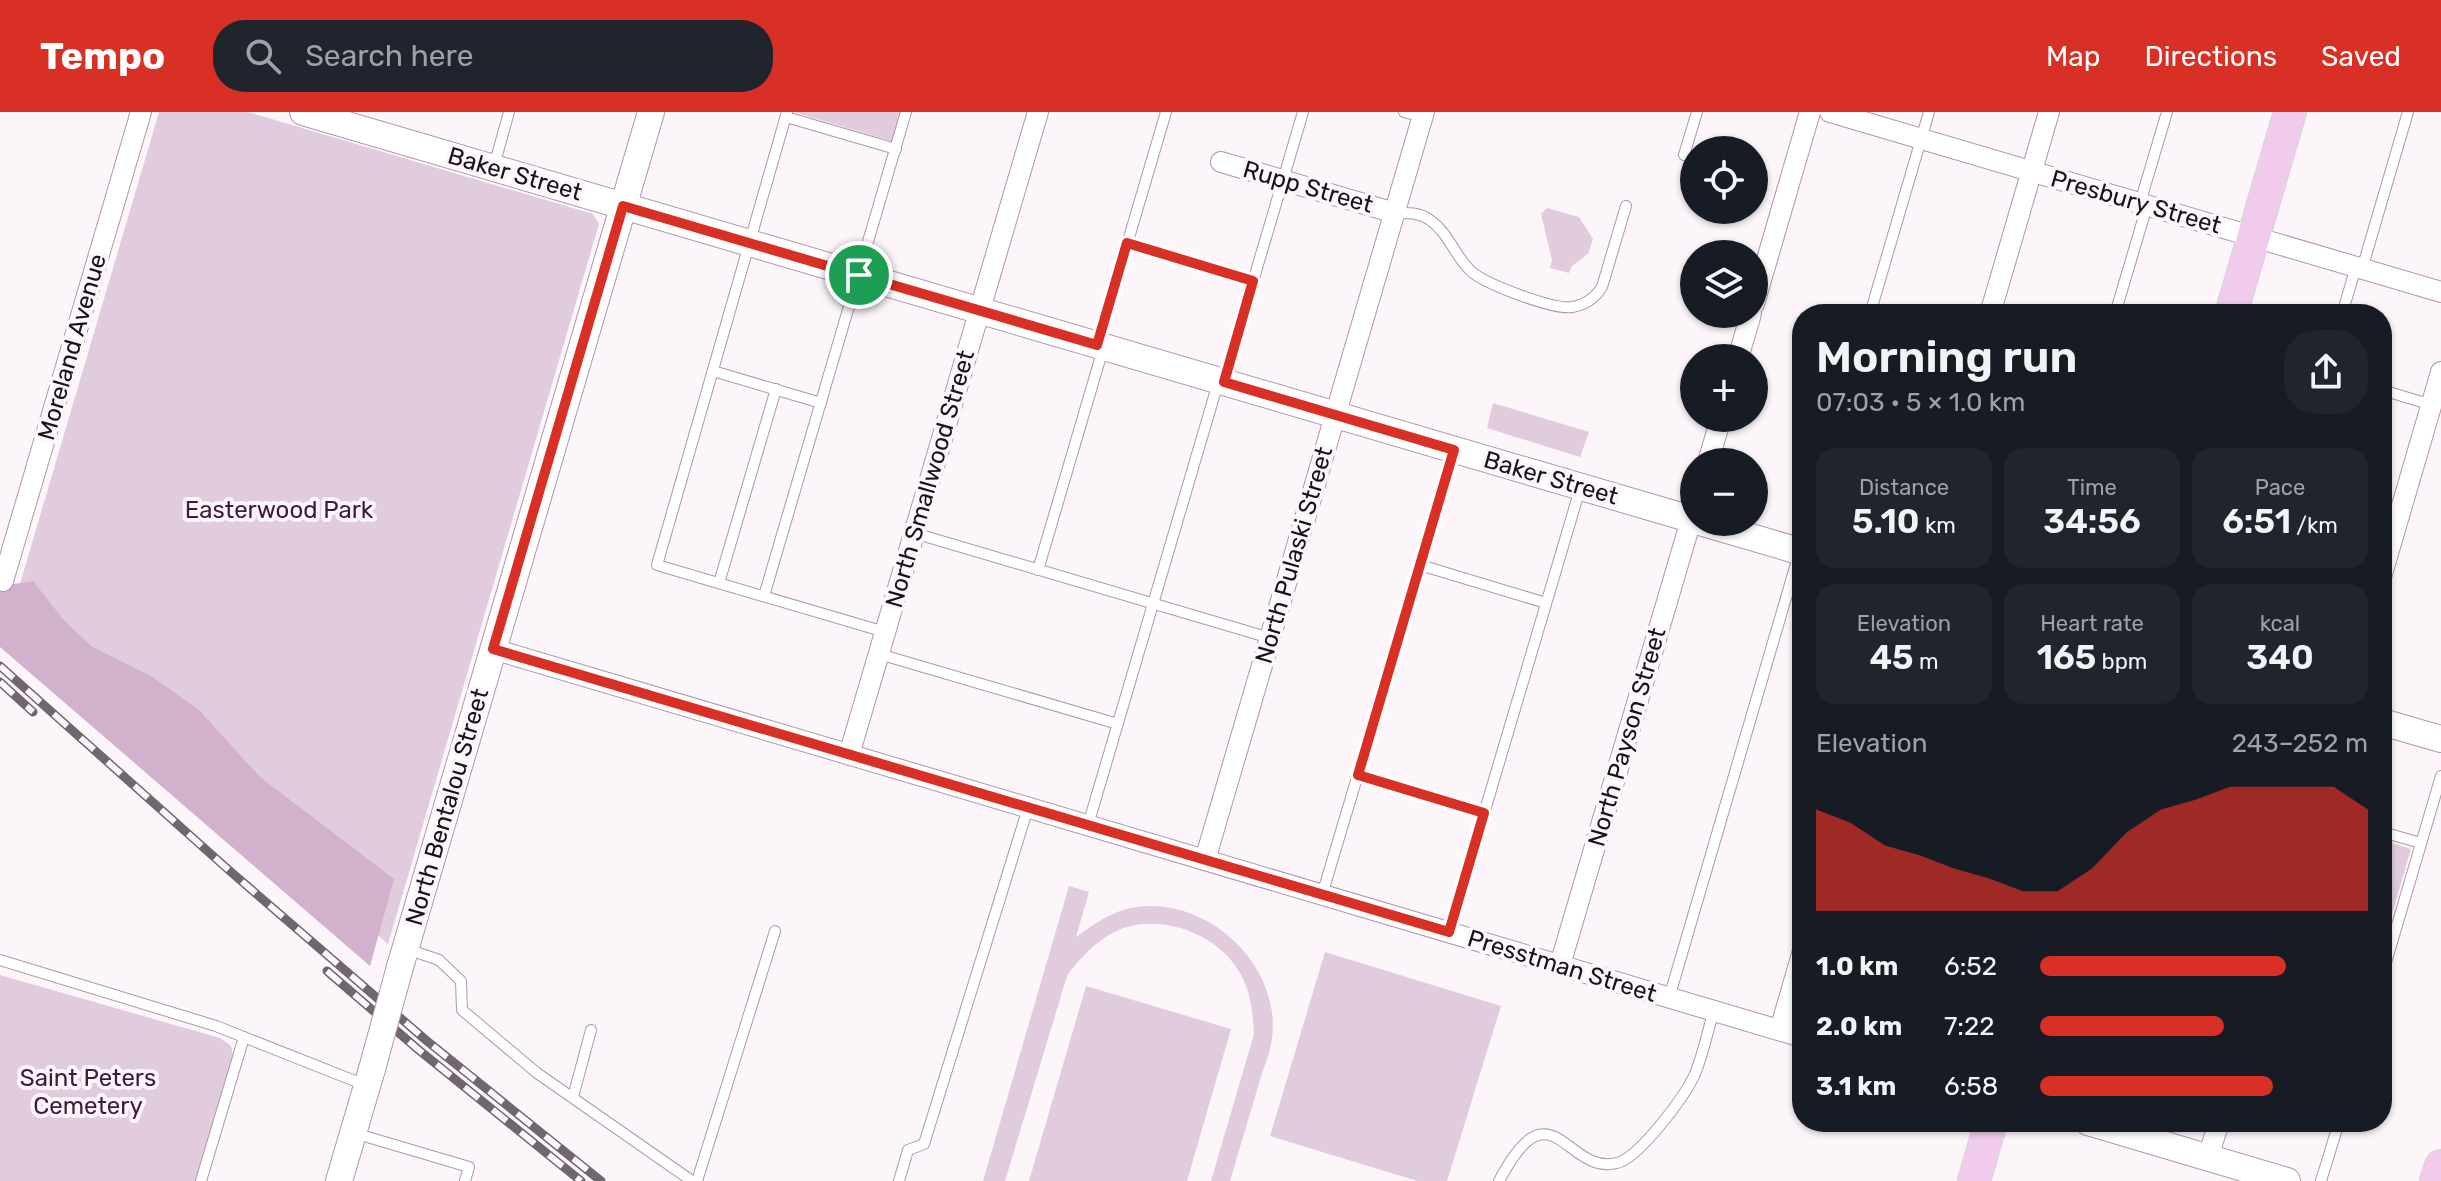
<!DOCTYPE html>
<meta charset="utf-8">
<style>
:root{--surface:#171b24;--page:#20242c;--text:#f1f3f6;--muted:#9ea1a6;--accent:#d93025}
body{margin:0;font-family:Rubik,sans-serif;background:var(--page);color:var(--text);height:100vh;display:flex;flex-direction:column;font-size:30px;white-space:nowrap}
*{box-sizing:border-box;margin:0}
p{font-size:26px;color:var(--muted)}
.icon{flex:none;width:44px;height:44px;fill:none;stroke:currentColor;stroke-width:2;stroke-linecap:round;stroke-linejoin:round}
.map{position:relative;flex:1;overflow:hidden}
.side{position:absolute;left:1792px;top:192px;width:600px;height:828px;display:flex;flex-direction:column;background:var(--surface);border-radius:32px;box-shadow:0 2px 6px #0004}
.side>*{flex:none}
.controls{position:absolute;left:1680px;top:24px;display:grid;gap:16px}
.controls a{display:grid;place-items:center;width:88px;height:88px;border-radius:50%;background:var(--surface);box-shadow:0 2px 6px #0004;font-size:40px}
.pin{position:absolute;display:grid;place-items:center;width:68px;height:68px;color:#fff;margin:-34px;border:4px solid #fff;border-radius:50%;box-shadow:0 2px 8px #0007}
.round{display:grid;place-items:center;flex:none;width:84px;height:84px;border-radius:32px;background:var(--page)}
.overview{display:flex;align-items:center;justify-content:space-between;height:136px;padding:0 24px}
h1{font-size:44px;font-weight:600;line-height:60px}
.figures{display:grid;grid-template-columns:repeat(3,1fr);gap:12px;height:136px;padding:8px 24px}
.figures div{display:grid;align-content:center;border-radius:20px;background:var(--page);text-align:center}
.figures b{font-size:34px;font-weight:600}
.figures small{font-size:22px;font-weight:400}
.figures p{font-size:22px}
.chart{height:224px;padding:16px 24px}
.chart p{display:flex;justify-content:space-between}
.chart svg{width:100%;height:144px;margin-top:8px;fill:var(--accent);opacity:.7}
ul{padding:0 24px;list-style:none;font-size:26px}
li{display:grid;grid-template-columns:128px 96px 1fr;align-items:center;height:60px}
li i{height:20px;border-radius:10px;background:var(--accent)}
header{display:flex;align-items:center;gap:48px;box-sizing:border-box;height:112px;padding:0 40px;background:var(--accent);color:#fff}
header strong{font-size:38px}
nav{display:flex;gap:44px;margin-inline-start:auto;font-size:28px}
.search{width:560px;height:72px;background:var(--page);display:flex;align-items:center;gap:20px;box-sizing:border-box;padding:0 28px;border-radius:32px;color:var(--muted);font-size:30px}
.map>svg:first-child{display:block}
</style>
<header>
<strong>Tempo</strong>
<div class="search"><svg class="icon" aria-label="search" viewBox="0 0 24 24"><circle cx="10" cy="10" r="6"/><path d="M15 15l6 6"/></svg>Search here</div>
<nav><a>Map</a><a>Directions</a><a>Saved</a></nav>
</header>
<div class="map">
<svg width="2441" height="1069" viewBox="0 0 2441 1069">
<rect width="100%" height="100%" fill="#fcf6fb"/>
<g fill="#e1ccdd">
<path d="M159,0h89l345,102 6,10 -211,720 -182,-164 -199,-152z"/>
<path d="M794,0h109l-9,30z"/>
<path d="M1547,96l32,9 14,22 -5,15 -16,12 -3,7 -19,-5 2,-8 -11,-46z"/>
<path d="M1493,291l96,29 -9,25 -93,-29z"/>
<path d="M2382,728l29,9 -29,99z"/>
<path d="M1069,774l20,6 -13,45c17,-12 33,-24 54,-29 74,-15 152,55 142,131 -2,14 -8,28 -12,41 -10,34 -20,67 -30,101h-19l43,-147c-1,-16 -2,-32 -8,-48 -16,-44 -67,-68 -111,-61 -29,5 -52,29 -68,51l-62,205h-22z"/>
<path d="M1325,840l176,54 -54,175h-30l-147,-45z"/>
<path d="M0,863l220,63 11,8 2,9 -35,126h-198z"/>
<path d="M1086,874l145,43 -44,152h-158z"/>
</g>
<path fill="#d1b1cb" d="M33,469l30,38 28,27 60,30 47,33 62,68 134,102 -24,87 -370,-319v-61z"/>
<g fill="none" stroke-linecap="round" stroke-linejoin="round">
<defs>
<g id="service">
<path d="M787,0l-130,453 228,67"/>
<path d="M1404,0l19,5"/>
<path d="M786,5l110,32"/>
<path d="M1684,43l13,-43"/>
<path d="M494,54l15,-54"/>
<path d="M2140,91l27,-91"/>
<path d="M1395,101c13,0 24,-1 35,7 20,14 25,38 43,53 16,12 80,37 99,34 13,-2 23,-9 30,-20l24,-81"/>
<path d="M1127,131l126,38"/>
<path d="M2362,157l46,-157"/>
<path d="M1870,202l59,-202"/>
<path d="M2115,202l32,-108"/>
<path d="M2342,202l14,-47"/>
<path d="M1098,231l68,-231"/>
<path d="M713,259l108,32"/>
<path d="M1224,268l79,-268"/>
<path d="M2382,278l50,15"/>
<path d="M914,421l356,105"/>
<path d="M1420,453l126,38"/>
<path d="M1038,458l65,-221"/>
<path d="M719,471l57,-194"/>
<path d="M764,484l142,-484"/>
<path d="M879,542l239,70"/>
<path d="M1358,663l126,38"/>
<path d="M1088,713l130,-442"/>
<path d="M2382,720l39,11"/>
<path d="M1322,783l132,-443"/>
<path d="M1449,820l131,-443"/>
<path d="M407,837l32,11 22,21 1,29 75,63 155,108"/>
<path d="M0,848l216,66 149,59"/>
<path d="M2382,864l59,-200"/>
<path d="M1669,886l131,-448"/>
<path d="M573,985l18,-67"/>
<path d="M354,1021l115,34 -4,14"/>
<path d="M201,1069l43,-144"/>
<path d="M697,1069l78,-250"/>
<path d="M899,1069l9,-31 16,-6 104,-336"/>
<path d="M1499,1069c53,-101 67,-5 118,-18 22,-5 67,-66 77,-87 9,-20 13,-44 20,-65"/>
<path d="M2321,1069l18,-59"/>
</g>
<g id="minor">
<path d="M1830,0l611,180"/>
<path d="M1221,50l174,51"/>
<path d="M1754,192l56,-192"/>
<path d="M1990,202l59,-202"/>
<path d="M1738,246l13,-44"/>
<path d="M1708,350l13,-44"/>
<path d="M2382,462l59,-202"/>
<path d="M3,469l138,-469"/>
<path d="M493,537l1309,388"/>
<path d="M849,643l189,-643"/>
<path d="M1205,748l219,-748"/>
<path d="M1560,853l134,-455"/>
<path d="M1780,918l22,-76"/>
<path d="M2208,1045l11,-35"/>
</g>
<g id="tertiary">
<path d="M303,0l1391,408"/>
<path d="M1700,410l102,30"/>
<path d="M2382,610l59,17"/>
<path d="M400,855l251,-855"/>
<path d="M2088,1010l199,59"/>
<path d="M339,1069l33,-112"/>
</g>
<g id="primary">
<path d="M2231,202l59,-202"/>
<path d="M1974,1069l17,-59"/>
<path d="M2436,1069l5,-15"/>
</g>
</defs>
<use href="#service" stroke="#b196ad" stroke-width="12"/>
<use href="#minor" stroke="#b196ad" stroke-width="22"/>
<use href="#tertiary" stroke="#b196ad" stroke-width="28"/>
<use href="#primary" stroke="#d6d4d6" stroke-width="34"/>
<use href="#service" stroke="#fff" stroke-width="10"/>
<use href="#minor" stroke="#fff" stroke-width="20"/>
<use href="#tertiary" stroke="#fff" stroke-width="26"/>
<use href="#primary" stroke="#f1cbeb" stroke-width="32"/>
<defs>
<g id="rail">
<path d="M0,554l231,206 196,169 174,140"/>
<path d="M0,570l33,30"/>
<path d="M327,859l93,80 161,130"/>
</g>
</defs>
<use href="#rail" stroke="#70676e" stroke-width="9"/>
<use href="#rail" stroke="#fcf6fb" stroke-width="6" stroke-dasharray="18" stroke-linecap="butt"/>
<defs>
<path id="tertiary-bridge" d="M372,957l28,-102"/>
</defs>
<use href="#tertiary-bridge" stroke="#b196ad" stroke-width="28" stroke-linecap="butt"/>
<use href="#tertiary-bridge" stroke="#fff" stroke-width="26"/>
</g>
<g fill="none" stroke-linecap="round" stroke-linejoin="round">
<defs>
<path id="route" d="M623,94l474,139 30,-102 126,38 -29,101 230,68 -96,325 126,38 -35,119 -956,-283z"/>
</defs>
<use href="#route" stroke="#fff" stroke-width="16"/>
<use href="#route" stroke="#d93025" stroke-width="10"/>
</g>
<g text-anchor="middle" stroke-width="8" stroke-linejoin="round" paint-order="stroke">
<g font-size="24" fill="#1b1119" stroke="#fcf6fb">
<text transform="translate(515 62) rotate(16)" y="8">Baker Street</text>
<text transform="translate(1308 75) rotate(16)" y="8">Rupp Street</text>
<text transform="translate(2136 90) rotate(16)" y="8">Presbury Street</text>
<text transform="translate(72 235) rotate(-74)" y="8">Moreland Avenue</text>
<text transform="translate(1551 366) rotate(16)" y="8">Baker Street</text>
<text transform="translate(930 367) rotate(-74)" y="8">North Smallwood Street</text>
<text transform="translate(1294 443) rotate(-74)" y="8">North Pulaski Street</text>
<text transform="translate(1627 625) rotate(-74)" y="8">North Payson Street</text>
<text transform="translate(447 695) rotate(-74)" y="8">North Bentalou Street</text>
<text transform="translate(1562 854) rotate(17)" y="8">Presstman Street</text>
</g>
<g font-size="24" fill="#42193d" stroke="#fcf6fb">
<text x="279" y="406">Easterwood Park</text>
<text x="88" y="974">Saint Peters<tspan x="88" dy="28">Cemetery</tspan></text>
</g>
</g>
</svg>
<div class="controls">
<a><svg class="icon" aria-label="locate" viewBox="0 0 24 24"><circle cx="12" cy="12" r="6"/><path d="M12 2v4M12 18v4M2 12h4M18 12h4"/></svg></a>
<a><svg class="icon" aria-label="layers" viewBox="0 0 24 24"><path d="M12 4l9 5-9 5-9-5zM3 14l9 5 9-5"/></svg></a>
<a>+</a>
<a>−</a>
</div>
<div class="pin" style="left:859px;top:163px;background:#1e9e55"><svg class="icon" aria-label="arrive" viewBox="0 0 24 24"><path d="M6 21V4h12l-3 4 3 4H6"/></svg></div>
<section class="side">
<div class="overview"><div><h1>Morning run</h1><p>07:03 · 5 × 1.0 km</p></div><a class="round"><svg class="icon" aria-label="share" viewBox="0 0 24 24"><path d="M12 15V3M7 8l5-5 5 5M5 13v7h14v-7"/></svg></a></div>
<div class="figures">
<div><p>Distance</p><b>5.10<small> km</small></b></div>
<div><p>Time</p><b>34:56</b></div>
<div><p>Pace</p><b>6:51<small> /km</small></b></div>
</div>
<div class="figures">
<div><p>Elevation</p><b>45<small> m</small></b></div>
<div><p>Heart rate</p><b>165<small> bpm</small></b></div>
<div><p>kcal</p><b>340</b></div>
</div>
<div class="chart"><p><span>Elevation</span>243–252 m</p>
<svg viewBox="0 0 160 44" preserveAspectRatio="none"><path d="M0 44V13L10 17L20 24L30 27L40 31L50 34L60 38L70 38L80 31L90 20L100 13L110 10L120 6L130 6L140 6L150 6L160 13V44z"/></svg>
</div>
<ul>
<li><b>1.0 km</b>6:52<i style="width:75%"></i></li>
<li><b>2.0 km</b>7:22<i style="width:56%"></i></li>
<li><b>3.1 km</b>6:58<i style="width:71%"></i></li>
</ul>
</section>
</div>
